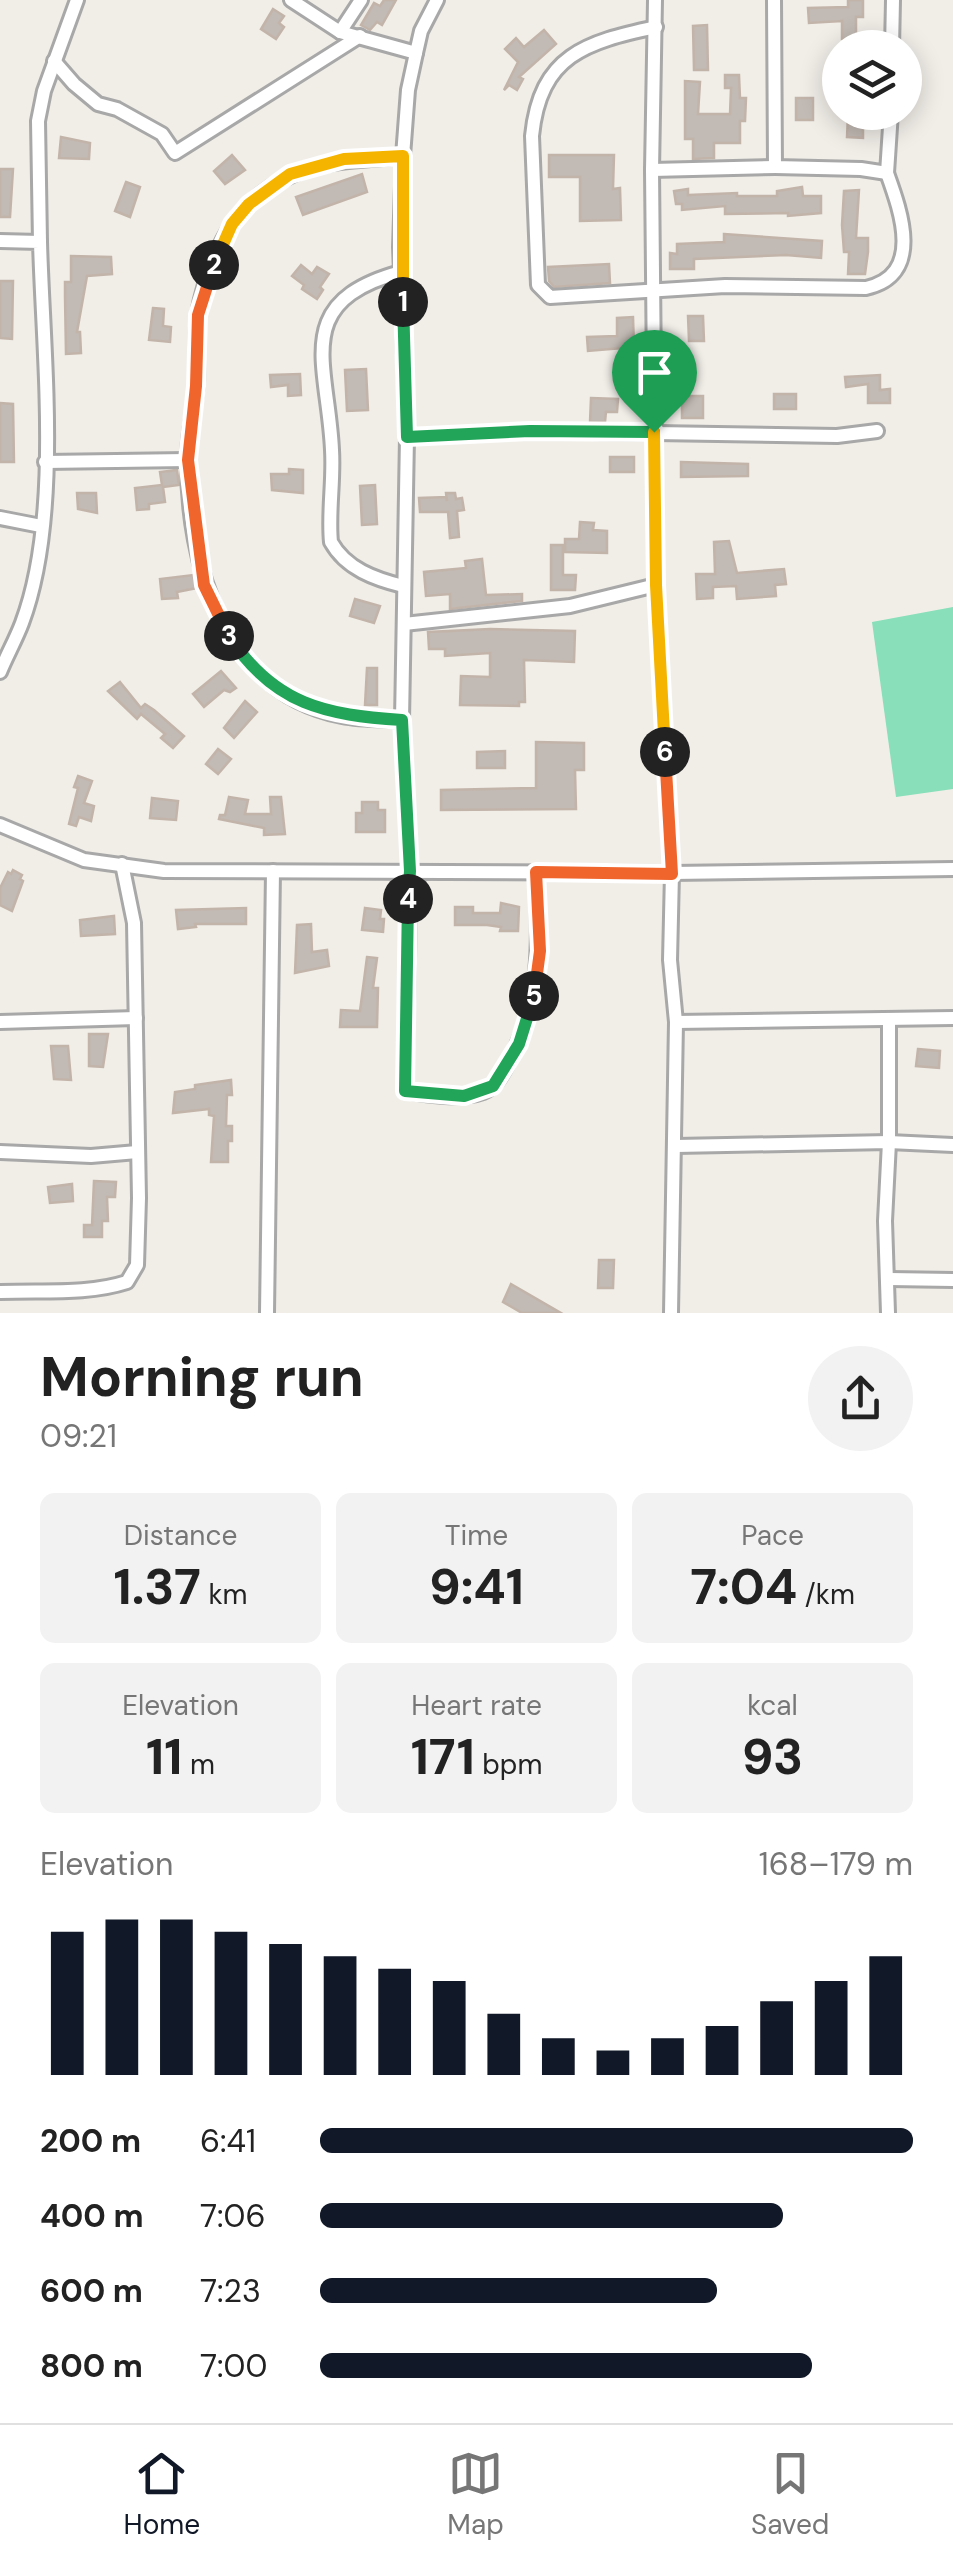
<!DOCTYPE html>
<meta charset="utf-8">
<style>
:root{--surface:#fff;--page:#f2f2f2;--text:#222;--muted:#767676;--line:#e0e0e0;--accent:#111827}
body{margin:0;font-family:"DM Sans",sans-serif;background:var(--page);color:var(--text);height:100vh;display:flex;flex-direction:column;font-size:38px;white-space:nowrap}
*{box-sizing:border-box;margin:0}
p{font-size:32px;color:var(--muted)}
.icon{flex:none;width:55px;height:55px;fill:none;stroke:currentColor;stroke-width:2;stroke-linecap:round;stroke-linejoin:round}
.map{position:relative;height:1313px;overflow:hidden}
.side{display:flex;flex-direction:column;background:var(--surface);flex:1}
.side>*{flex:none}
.fabs{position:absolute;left:822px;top:30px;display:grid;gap:20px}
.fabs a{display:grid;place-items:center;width:100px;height:100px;border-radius:50%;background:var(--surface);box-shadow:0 5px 25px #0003;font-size:50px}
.pin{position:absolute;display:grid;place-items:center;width:85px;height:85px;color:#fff;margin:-102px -42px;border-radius:50% 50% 50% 0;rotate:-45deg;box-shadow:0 0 10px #0007}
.pin .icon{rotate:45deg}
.km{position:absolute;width:50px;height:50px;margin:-25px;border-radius:50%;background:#222;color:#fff;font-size:28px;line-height:50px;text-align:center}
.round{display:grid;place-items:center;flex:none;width:105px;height:105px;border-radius:52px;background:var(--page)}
.overview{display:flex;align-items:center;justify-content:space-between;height:170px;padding:0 40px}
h1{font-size:55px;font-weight:700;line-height:75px}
.metrics{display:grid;grid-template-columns:repeat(3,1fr);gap:15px;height:170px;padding:10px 40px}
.metrics div{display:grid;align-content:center;border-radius:15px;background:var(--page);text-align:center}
.metrics b{font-size:50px;font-weight:700}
.metrics small{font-size:28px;font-weight:400}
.metrics p{font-size:28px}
.chart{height:280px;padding:20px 40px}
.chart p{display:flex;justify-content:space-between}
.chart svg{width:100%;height:180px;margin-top:10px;stroke:var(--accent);stroke-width:6}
ul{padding:0 40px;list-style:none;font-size:32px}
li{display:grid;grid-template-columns:160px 120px 1fr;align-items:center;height:75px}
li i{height:25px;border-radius:12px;background:var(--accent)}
.dock{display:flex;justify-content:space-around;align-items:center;height:140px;border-top:2px solid var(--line);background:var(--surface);font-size:28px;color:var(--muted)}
.dock a{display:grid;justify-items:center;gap:5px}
.dock .selected{color:var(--accent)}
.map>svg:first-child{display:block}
</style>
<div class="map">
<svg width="953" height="1313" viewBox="0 0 953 1313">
<rect width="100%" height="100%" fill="#f1eee8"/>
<path fill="#88dfb9" d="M953,607v182l-57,8 -24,-175z"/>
<g fill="#c2bab4" stroke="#c3b4aa" stroke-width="2.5">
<path d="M384,0h12l-14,25 -5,-3 -7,8 -9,-5 13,-22 6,3z"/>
<path d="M848,0h15v17h-7v22h-14v-18l-33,2 -1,-15 40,-1z"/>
<path d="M273,9l11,7 -5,7 5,4 -8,12 -15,-10z"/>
<path d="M707,25l1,45h-14l-1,-44z"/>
<path d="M544,30l12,14 -37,33 4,2 -6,11 -8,-5 -5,5 14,-28 -13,-13 11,-11 8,9z"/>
<path d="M725,75h14l1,23h6l-1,23h-5v22h-26v15l-21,1v-20h-8v-58l15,1 -2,32h32l1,-26h-6z"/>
<rect x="796" y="98" width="17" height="22"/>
<path d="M848,115l15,1v22l-16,-1z"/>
<path d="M61,137l29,6 -1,16 -30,-1z"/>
<path d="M232,155l13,15 -20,14 -11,-13z"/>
<path d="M549,155h65l-1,34 7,-1 1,32 -41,1v-44h-31z"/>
<path d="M0,169h13l-3,48h-10z"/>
<path d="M362,174l5,18 -64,23 -7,-18z"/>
<path d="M126,182l14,5 -10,30 -15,-6z"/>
<path d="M802,187l1,9h18v17l-33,3v-3l-63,1v-8l-43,4v-6h-6l-2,-13 14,-2v6l49,-2v3h40v-5z"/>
<path d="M859,190l-3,48h12v14l-3,22h-17l1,-22h-5l-2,-27 2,-34z"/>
<path d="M724,234l98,7 -1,17 -35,-3 -92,4v10h-24v-16l7,1v-10l47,-2z"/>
<path d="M71,256l40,1 1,17 -25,2 -10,56h3l1,21 -15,1 -1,-57v-15h6z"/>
<path d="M609,264l1,19 -56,4 -5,-6 -1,-14z"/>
<path d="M301,265l11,9 5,-7 12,7 -9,13 3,3 -6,9 -15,-10 2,-4 -12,-9z"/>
<path d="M0,281h13l-1,58 -12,-1z"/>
<path d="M153,308l11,1 -1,17 8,1 -1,15 -21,-2z"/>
<path d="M688,316h15l1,25h-15z"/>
<path d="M633,317l1,30 -46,4 -1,-14 30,-1v-18z"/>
<path d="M366,369l2,41 -21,1 -2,-41z"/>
<path d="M300,374l1,21 -13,1v-11l-17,2 -1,-12z"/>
<path d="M880,375v15l10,-1v14h-22v-19l-22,3 -1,-10z"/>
<rect x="774" y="394" width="22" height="15"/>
<rect x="682" y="396" width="21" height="22"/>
<path d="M591,398l27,1 -1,13h-11l-1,10h-15z"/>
<path d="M0,403l13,1 1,58h-14z"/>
<rect x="610" y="457" width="24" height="15"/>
<path d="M681,462l67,2v12l-67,1z"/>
<path d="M289,469l14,1v23l-31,-3 -1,-16h18z"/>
<path d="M177,470l2,15 -16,2 2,15 -16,2v5l-12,1 -2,-22 27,-3 -2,-13z"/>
<path d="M375,485l2,39 -15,1 -2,-39z"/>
<path d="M77,493h19l1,20 -19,-4z"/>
<path d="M446,493h9l1,6 6,-1 2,12 -7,1 2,26 -9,1 -2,-26h-28l-1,-14 27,-1 1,4z"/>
<path d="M580,522l14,1 -1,7 14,1v22l-42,-1v-13h14z"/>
<path d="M729,541l8,32 47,-4 2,15 -11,1 1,11 -39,3 -1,-13 -23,1v11l-16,1 -1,-25h19l-1,-32z"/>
<path d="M551,545h12v30h13l-1,15h-24z"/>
<path d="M482,559l4,36 36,-1v7l-72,8v-15l-24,2 -2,-24 42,-4 -1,-7z"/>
<path d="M193,575l4,13 -20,4 1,6 -16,1 -2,-20z"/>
<path d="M355,599l25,7 -6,17 -24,-7z"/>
<path d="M490,629l85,2 -1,31 -50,-2 1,42h-6v4l-59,-1 1,-29 29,1v-24l-45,3v-7h-16l-1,-17z"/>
<path d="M367,668h10v37h-12z"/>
<path d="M221,671l15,17 -6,4 -6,-2 -20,17 -11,-13z"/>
<path d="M120,682l21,26 4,-4 9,6 30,26 -11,12 -12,-10 4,-4 -24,-20 -4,5 -29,-28z"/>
<path d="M245,701l12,11 -23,26 -10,-10z"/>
<path d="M536,742l48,1v27h-9l1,39 -135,1v-20l95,-2z"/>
<path d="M218,749l13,10 -13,15 -12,-10z"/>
<path d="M505,751v17h-28v-16z"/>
<path d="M78,776l14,5 -8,22 10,3 -3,15 -12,-4 -3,9 -7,-2 9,-36 -4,-1z"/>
<path d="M229,797l19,3 -3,14h26l-1,-17h11l4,37 -21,1v-7l-45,-9 1,-4h5z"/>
<path d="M152,798l26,3 -2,19 -26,-2z"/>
<path d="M362,802h16v8h7v22h-29v-19h6z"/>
<path d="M13,870l9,5 -2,4 3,2 -11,30 -12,-6v-17l8,-16 3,2z"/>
<path d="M501,903l18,4 -1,24h-18l1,-4 -14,-2h-32v-18h18v6h27z"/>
<path d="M246,908v16h-51l1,3 -18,2 -2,-19z"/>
<path d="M365,908l16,2 -1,9h4l-1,13 -21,-2z"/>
<path d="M114,916l1,18 -34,2 -1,-16z"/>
<path d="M311,924l1,28 15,-2 2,16 -34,7 2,-48z"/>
<path d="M367,957l10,1 -4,30h5l-1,39h-37l1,-17 19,1z"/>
<path d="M89,1034h19l-5,33 -14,-1z"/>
<path d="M51,1046h17l3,34 -17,-1z"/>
<path d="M918,1049l22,2 -1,17 -23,-2z"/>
<path d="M231,1080l1,15h-5l-1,31h6v15h-4v21h-17l3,-46 -5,-1v-6l-36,4 2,-21 20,-3v-4z"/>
<path d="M94,1181l22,1 -1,15h-8l1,24h-6v16h-18v-12h8z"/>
<path d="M72,1184l1,17 -23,2 -2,-16z"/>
<path d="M599,1260h15l-1,28h-15z"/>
<path d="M511,1284l50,29h-39l-19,-11z"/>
</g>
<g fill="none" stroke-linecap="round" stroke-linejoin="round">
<defs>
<g id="street">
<path d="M291,0l49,32 76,21"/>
<path d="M437,0l-16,31 -5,22 -8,37 -5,66 -3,91 7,190 -5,283 8,151 -5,220c23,4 56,9 78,1 13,-5 19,-18 25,-29 35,-61 31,-124 28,-191"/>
<path d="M655,0l-3,170 4,415 16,288 -2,87 6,62 -5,291"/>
<path d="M774,0l1,167 86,2 26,4 4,-61"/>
<path d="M656,27c-70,15 -116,28 -124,109l6,149 12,12 175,-11 141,2c58,-13 35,-76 21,-115"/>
<path d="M340,32l21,-32"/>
<path d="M892,48l1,-48"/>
<path d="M54,61l20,23 24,20 19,5 45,25 13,19 185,-117"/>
<path d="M652,170l123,-3"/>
<path d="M0,241l40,1c3,114 22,274 -18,381 -6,16 -15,32 -22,49"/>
<path d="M40,242l-2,-121 6,-30 33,-91"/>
<path d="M401,272c-111,30 -73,91 -69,178 2,31 -4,62 -1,92 15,27 44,37 72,44"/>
<path d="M407,437l123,-6 307,5 40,-5"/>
<path d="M45,462l142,-2"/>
<path d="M0,518l41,8"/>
<path d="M404,624l166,-18 86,-21"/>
<path d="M402,720c-19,-1 -41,0 -60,-4 -119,-24 -155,-152 -154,-258 0,-26 7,-50 9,-75 1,-23 -2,-46 1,-69 6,-35 24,-84 50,-109 51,-47 92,-42 155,-49"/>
<path d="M0,825l84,35 80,11 508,2 281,-4"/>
<path d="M0,1022l136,-4"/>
<path d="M676,1022l277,-4"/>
<path d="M676,1146l213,-4 64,3"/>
<path d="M0,1152l91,4 46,-4"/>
<path d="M889,1279l64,1"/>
<path d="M0,1292c41,-2 87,3 127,-10l10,-17 2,-67 -5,-275 -12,-59"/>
<path d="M267,1313l6,-442"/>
<path d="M888,1313l-3,-92 4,-79v-123"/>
</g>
</defs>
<use href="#street" stroke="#a8a8a8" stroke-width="18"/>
<use href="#street" stroke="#fff" stroke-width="12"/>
</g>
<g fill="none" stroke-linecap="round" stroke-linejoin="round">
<defs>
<path id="split-1" d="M403,302l4,135 123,-6 124,1"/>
<path id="split-2" d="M214,265l18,-41 17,-20 41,-30 54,-15 59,-3v146"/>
<path id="split-3" d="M214,265l-16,50 -2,71 -8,74 16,125 25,51"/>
<path id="split-4" d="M229,636c45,69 97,79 173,84l8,151 -2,28"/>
<path id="split-5" d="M408,899l-3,192 59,5 29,-10 26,-42 15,-48"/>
<path id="split-6" d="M534,996l6,-45 -4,-79 136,2 -7,-122"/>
<path id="split-7" d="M654,432l2,153 9,167"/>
</defs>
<use href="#split-1" stroke="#fff" stroke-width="20"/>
<use href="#split-2" stroke="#fff" stroke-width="20"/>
<use href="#split-3" stroke="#fff" stroke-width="20"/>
<use href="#split-4" stroke="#fff" stroke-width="20"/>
<use href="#split-5" stroke="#fff" stroke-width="20"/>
<use href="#split-6" stroke="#fff" stroke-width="20"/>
<use href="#split-7" stroke="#fff" stroke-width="20"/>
<use href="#split-1" stroke="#22a559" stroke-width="12"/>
<use href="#split-2" stroke="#f5b400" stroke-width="12"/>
<use href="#split-3" stroke="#f0652b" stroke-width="12"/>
<use href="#split-4" stroke="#22a559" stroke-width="12"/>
<use href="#split-5" stroke="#22a559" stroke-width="12"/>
<use href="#split-6" stroke="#f0652b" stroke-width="12"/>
<use href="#split-7" stroke="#f5b400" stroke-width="12"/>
</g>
</svg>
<div class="fabs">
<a><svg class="icon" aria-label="layers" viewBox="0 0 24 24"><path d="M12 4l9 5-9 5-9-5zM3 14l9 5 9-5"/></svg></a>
</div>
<div class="pin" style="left:654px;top:432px;background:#1e9e55"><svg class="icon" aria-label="arrive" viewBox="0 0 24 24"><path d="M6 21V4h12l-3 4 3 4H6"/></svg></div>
<b class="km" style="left:403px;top:302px">1</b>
<b class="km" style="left:214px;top:265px">2</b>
<b class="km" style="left:229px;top:636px">3</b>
<b class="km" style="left:408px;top:899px">4</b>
<b class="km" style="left:534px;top:996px">5</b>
<b class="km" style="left:665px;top:752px">6</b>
</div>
<section class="side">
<div class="overview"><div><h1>Morning run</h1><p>09:21</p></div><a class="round"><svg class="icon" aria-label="share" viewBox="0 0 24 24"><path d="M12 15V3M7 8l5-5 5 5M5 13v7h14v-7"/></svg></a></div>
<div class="metrics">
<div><p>Distance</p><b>1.37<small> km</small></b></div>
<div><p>Time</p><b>9:41</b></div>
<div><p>Pace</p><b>7:04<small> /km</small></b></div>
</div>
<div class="metrics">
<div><p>Elevation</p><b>11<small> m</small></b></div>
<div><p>Heart rate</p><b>171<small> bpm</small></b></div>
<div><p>kcal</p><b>93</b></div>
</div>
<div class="chart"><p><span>Elevation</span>168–179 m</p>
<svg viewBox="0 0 160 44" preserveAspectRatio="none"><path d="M5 44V9M15 44V6M25 44V6M35 44V9M45 44V12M55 44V15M65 44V18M75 44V21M85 44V29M95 44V35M105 44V38M115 44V35M125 44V32M135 44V26M145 44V21M155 44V15"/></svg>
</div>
<ul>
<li><b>200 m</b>6:41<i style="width:100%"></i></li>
<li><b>400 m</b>7:06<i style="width:78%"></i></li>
<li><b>600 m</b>7:23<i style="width:67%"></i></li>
<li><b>800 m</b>7:00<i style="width:83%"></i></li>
</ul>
</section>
<nav class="dock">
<a class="selected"><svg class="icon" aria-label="home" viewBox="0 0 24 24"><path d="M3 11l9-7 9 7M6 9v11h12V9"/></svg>Home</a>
<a><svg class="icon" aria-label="map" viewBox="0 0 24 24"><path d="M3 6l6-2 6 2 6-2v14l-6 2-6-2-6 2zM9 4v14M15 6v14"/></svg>Map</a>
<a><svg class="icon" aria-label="saved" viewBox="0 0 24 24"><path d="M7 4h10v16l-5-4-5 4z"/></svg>Saved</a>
</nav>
